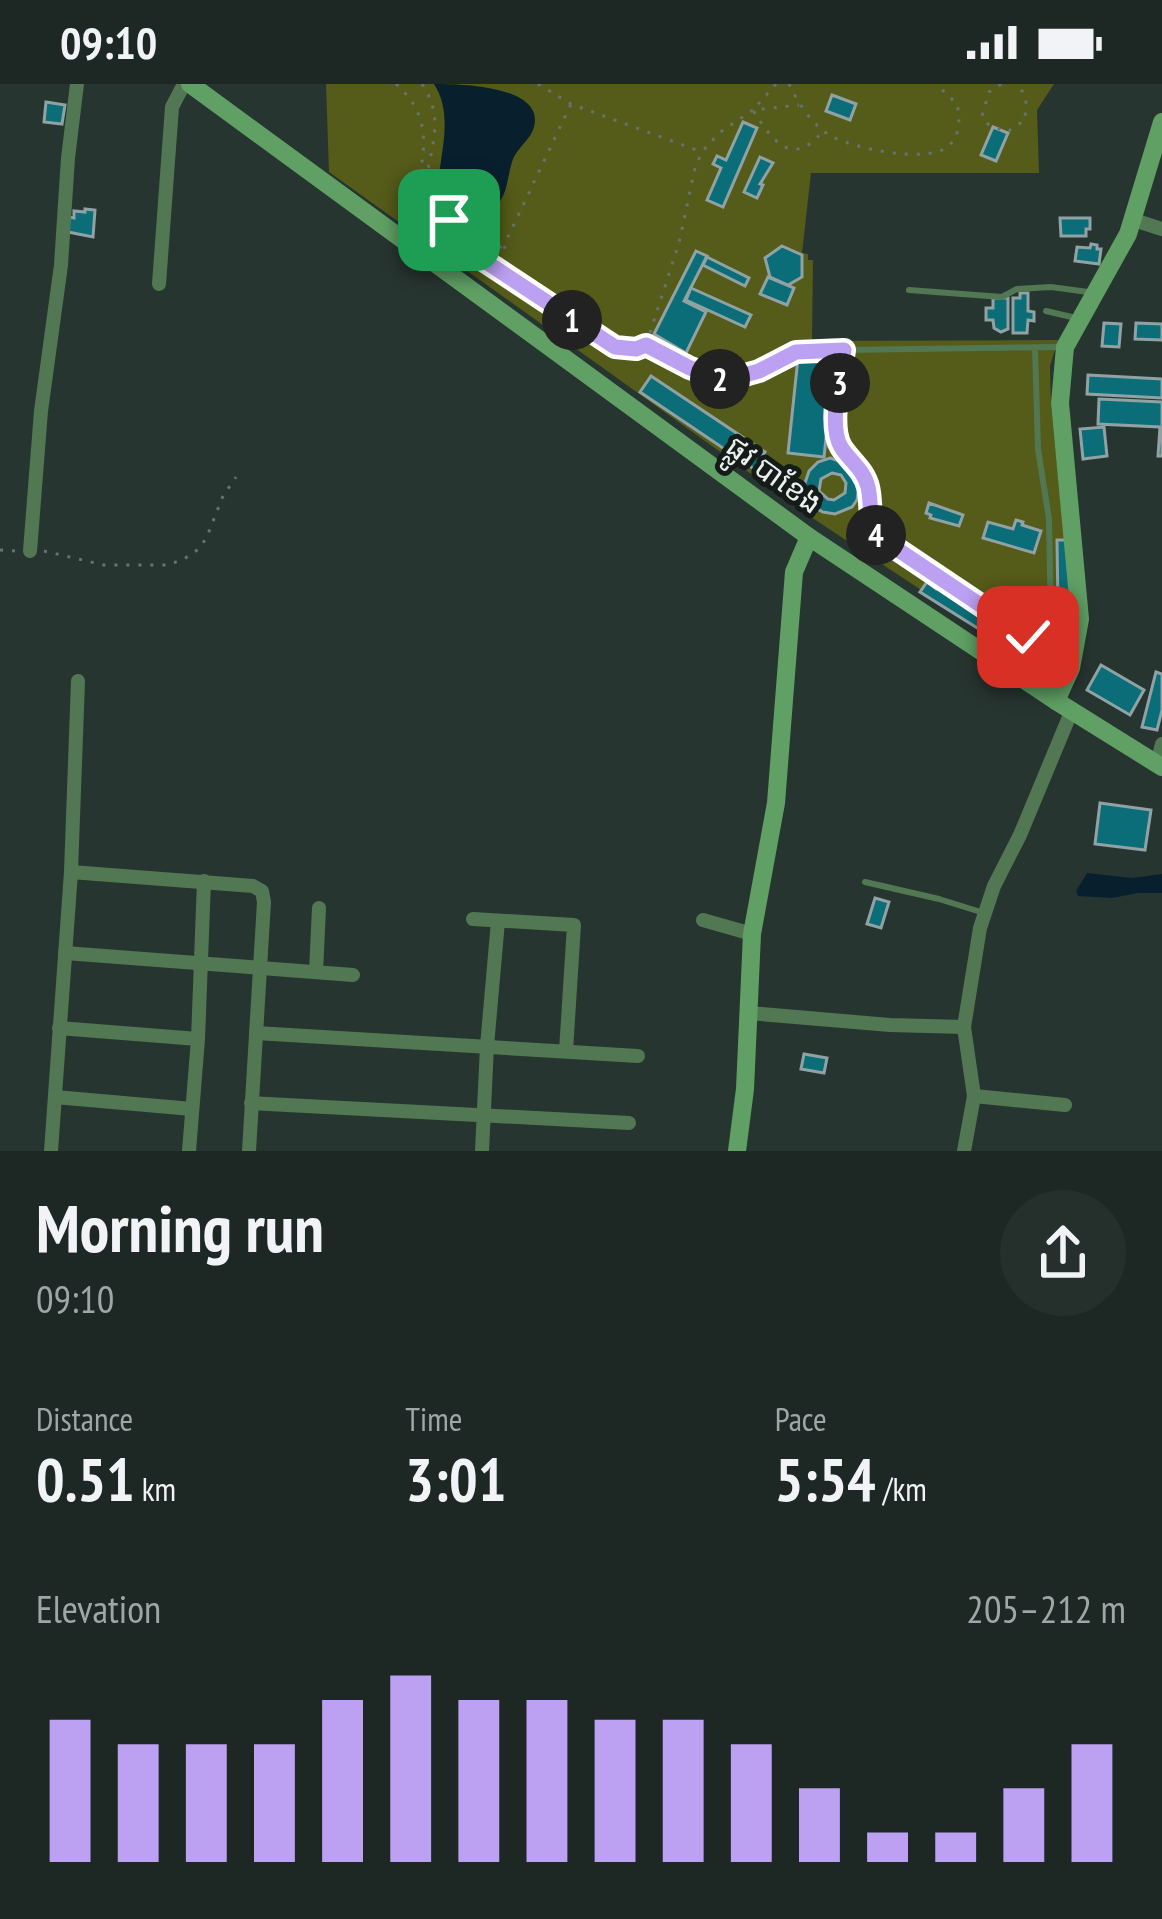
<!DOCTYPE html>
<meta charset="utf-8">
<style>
:root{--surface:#1d2825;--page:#25302d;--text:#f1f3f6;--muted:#a0a6a7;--accent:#bca0f2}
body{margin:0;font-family:"PT Sans Narrow","Noto Sans Khmer",sans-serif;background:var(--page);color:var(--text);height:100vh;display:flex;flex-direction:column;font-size:45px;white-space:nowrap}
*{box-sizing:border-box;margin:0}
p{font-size:39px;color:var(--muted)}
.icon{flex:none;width:66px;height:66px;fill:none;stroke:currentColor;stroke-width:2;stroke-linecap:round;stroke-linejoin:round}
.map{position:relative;height:1067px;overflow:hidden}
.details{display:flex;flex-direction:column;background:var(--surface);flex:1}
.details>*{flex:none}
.pin{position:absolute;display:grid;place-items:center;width:102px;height:102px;color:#fff;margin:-51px;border-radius:24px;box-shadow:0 6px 18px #0006}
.km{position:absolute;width:60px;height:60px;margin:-30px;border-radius:50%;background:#222;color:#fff;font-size:33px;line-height:60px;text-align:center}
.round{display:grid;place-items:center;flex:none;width:126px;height:126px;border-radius:63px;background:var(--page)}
.overview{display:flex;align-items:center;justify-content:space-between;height:204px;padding:0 36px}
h1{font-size:66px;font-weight:800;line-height:90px}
.stats{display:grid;grid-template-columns:repeat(3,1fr);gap:18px;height:204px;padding:12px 36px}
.stats div{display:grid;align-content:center}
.stats b{font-size:60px;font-weight:800}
.stats small{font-size:33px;font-weight:400}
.stats p{font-size:33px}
.chart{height:336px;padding:24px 36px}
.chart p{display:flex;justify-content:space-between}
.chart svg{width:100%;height:216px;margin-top:12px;stroke:var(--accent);stroke-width:6}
.status{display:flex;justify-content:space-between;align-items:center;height:84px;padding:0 60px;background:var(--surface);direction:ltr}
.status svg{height:33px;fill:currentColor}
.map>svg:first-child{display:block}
</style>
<div class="status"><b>09:10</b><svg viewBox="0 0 49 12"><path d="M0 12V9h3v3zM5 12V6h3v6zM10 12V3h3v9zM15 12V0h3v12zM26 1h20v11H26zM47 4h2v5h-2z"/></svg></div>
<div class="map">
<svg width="1162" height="1067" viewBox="0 0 1162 1067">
<rect width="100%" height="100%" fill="#273531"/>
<path fill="#555b19" d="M326,0h728l-17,26 2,63h-228l-9,80 6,1v6h5l-1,81 246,-1 -8,26 1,39 22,222 -13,55 -249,-165 -482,-345z"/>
<g fill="#08202e">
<path d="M434,0c24,0 111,1 100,43 -3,12 -16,20 -21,32 -7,20 -4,37 -21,51 -16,2 -45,-2 -52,-20 -4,-9 0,-20 1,-29 4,-26 8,-54 -7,-77z"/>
<path d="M1087,789l45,5 30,-4v19h-24l-26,5 -34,-2 -2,-5z"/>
</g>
<g fill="#0a6d77" stroke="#90a2a4" stroke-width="3" fill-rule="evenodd">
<path d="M832,11l24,9 -6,16 -24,-9z"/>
<path d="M46,18l19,3 -3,19 -18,-2z"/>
<path d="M743,38l14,6 -34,79 -16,-7 14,-32 -8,-4 4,-8 9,4z"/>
<path d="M993,43l15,6 -12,28 -15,-6z"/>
<path d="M760,73l13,6 -13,21 3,1 -6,13 -13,-6z"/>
<path d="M85,125l10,1 -2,27 -25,-5 1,-15 5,1v-7l11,1z"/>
<path d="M1060,134h30v11h-4v7h-25z"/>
<path d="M1091,160l6,1v4h4l-2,15 -24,-3 2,-14 13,1z"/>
<path d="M782,162l20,9v22l-14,8 -18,-8 -5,-19z"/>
<path d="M696,167l11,5 -23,45 22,11 -20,41 -32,-19z"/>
<path d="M707,173l42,21 -4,8 -42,-21z"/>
<path d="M768,193l26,11 -7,17 -27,-11z"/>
<path d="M691,204l60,27 -6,12 -59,-27z"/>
<path d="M1020,209h8v18l6,1v9l-6,-1 -1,13h-14v-35h7z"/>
<path d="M993,214h15v31l-7,3 -7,-4 -1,-8h-7v-12h7z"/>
<path d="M1104,239l17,1 -2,23 -17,-1z"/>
<path d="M1136,239l26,1v16l-27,-1z"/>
<path d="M798,274l36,4 -10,95 -36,-4z"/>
<path d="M1088,291l74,4v19l-75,-4z"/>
<path d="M651,292l114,76 -11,17 -114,-77z"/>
<path d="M1099,315l63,3v54h-4l2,-29 -62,-3z"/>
<path d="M1104,343l3,29 -24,3 -3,-30z"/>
<path d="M830,374l19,6 11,16 -3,20 -5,7 -17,7 -12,-2 -11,-6 -6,-11 -1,-12 4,-12 9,-9zM832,389l9,2 5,8 -1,10 -11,7 -6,-1 -9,-8 2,-12z"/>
<path d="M929,419l34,12 -4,11 -29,-8 1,-3 -5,-2z"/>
<path d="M1016,436l7,2 -1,3 19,6 -7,22 -51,-15 5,-16 25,7z"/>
<path d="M1057,456h12l2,70h-13z"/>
<path d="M927,498l9,7 3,-4 107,68 -8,13 -118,-74z"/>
<path d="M1101,581l43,25 -14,25 -43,-25z"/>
<path d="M1156,588l6,2v36l-5,20 -15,-3z"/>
<path d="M1100,719l51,7 -6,40 -50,-6z"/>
<path d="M875,814l14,4 -8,26 -14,-4z"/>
<path d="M804,970l23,4 -3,15 -23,-4z"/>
</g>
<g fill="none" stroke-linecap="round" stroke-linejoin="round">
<g stroke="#677370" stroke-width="3" stroke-dasharray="3 9" stroke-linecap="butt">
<path d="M396,0c28,25 32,52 24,88 -4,15 -9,24 -2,38l80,62 106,68c12,7 28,13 42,5l33,-102 16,-75 7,-16 17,-19 34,-23 46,-5"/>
<path d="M422,0c32,46 -8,88 9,119 2,3 13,11 16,13l3,17"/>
<path d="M538,0l33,20 131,48"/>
<path d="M776,0l-23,26c19,31 39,58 69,22"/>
<path d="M789,0c9,19 22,39 40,51 22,13 97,29 118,12 14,-10 13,-29 10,-43l-21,-20"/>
<path d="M1001,0l-12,8 -7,24 6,8 19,8 18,-12 1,-20 -7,-16"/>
<path d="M476,167l26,-4"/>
<path d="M498,188l9,-33 64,-135"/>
<path d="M646,261l62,31 19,4 32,-9 38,-20 39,-1"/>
<path d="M0,466l16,1"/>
<path d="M44,467l60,14h64l16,-6 12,-8 10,-12 17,-43 13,-19"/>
</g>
<g stroke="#517853" stroke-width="6">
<path d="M909,206l93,7 15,-8 34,-2 37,5"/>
<path d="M1046,227l30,7"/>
<path d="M1035,264l3,101 11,70 2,106 -3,9 -13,6 -159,-105c-8,-16 -4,-32 -8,-48 -4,-17 -19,-27 -27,-40 -13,-21 0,-72 3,-97l217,-3"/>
<path d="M865,798l74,17 45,14"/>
</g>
<g stroke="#517853" stroke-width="14">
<path d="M1134,136l28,9"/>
<path d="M159,200l13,-177 12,-23"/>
<path d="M30,467l11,-140 20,-146 7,-107 9,-74"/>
<path d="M1157,679l5,-19"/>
<path d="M71,788l182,14 9,5 2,11 -15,249"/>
<path d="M473,835l101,6 -8,126"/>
<path d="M703,836l49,14"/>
<path d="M65,869l288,22"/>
<path d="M316,888l3,-64"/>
<path d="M749,929l141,12 74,2"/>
<path d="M59,944l139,11"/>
<path d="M256,949l382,23"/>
<path d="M974,1012l91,9"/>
<path d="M55,1013l137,12"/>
<path d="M251,1019l378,20"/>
<path d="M51,1067l20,-279 7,-191"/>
<path d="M189,1067l9,-112 6,-158"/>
<path d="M482,1067l5,-105 11,-125"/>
<path d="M964,1067l10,-55 -10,-69 16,-99 14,-42 26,-51 52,-125"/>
</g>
<g stroke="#60a064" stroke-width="18">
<path d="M190,0l619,453 247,164 106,66"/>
<path d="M1056,617l15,-33 9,-49 -20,-216 5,-56 63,-113 34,-112"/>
<path d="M737,1067l8,-62 7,-155 24,-131 18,-231 15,-35"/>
</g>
</g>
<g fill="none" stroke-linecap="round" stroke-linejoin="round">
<defs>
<path id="route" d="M449,136l1,15 21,17 144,95 21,2 10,-4 44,23 37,12 32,-9 37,-19 48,-2c-3,24 -16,76 -3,97 8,13 23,23 27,40 4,16 0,32 8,48l152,102"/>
</defs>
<use href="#route" stroke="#fff" stroke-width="24"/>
<use href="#route" stroke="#bca0f2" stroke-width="15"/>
</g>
<g text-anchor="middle" stroke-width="10" stroke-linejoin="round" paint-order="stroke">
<g font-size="30" fill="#e8f1ef" stroke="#151b19">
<text transform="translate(774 391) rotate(36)" y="10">ផ្លូវ បាខែង</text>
</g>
</g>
</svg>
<div class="pin" style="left:449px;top:136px;background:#1e9e55"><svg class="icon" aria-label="arrive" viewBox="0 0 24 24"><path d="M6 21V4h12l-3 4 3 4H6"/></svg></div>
<div class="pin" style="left:1028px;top:553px;background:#d93025"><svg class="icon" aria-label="check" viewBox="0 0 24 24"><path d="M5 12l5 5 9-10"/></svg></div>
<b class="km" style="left:572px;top:236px">1</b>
<b class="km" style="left:720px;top:295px">2</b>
<b class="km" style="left:840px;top:299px">3</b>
<b class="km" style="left:876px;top:451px">4</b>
</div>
<section class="details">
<div class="overview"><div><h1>Morning run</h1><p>09:10</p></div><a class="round"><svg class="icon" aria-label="share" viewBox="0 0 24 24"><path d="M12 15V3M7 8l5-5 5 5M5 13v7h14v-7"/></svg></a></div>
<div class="stats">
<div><p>Distance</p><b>0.51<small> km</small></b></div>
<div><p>Time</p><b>3:01</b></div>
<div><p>Pace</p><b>5:54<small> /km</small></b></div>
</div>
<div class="chart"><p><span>Elevation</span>205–212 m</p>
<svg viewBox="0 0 160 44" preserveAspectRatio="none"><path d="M5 44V15M15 44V20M25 44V20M35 44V20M45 44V11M55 44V6M65 44V11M75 44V11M85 44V15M95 44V15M105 44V20M115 44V29M125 44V38M135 44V38M145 44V29M155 44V20"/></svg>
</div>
</section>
